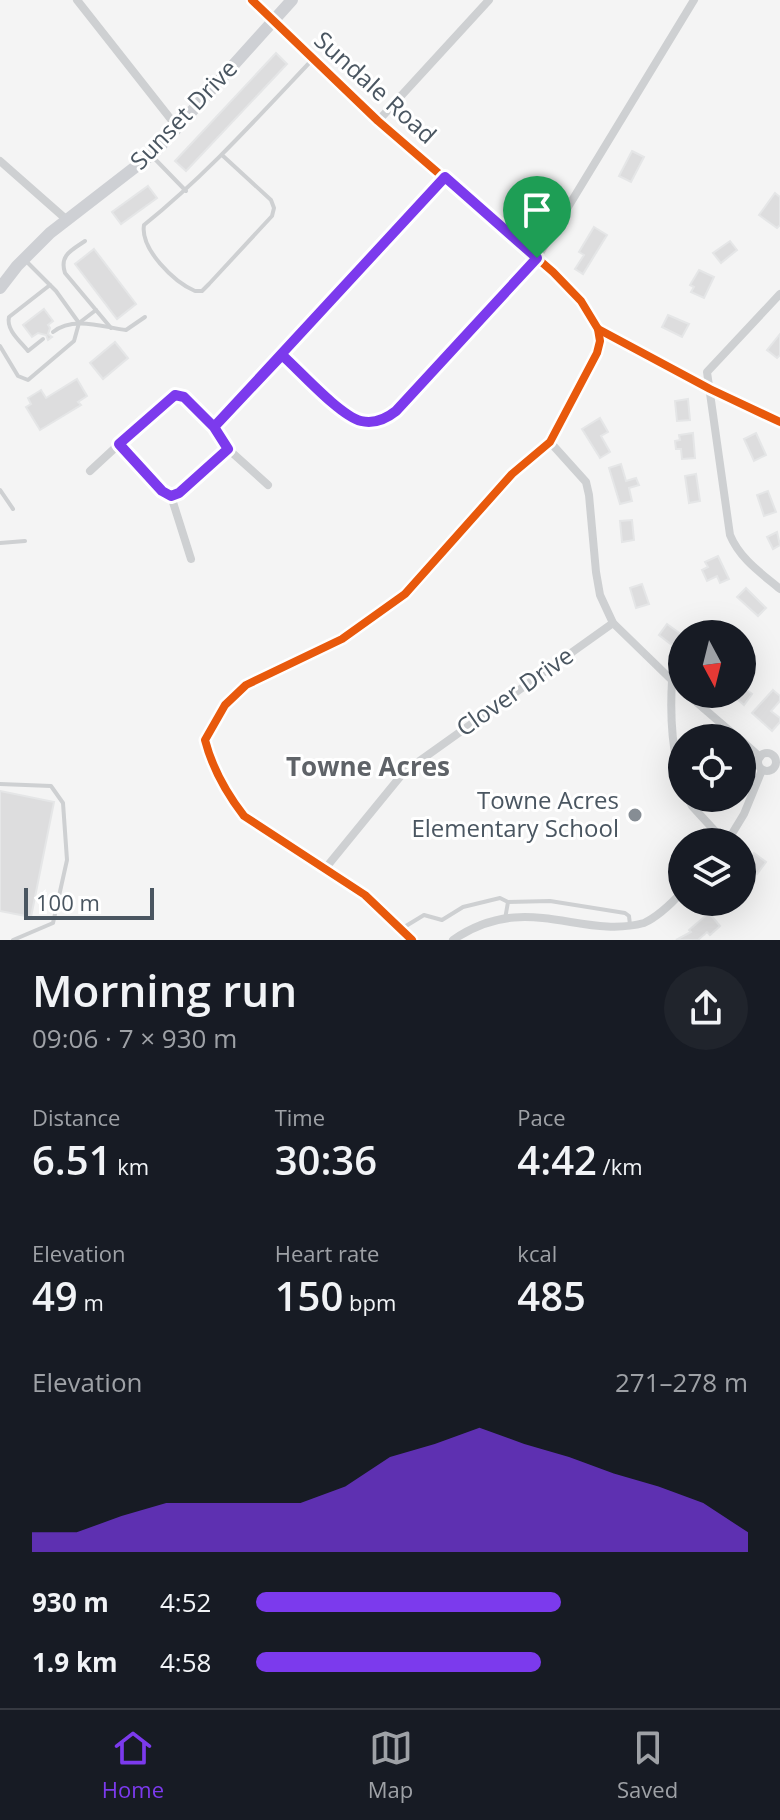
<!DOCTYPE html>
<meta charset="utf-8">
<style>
:root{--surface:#171b24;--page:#20242c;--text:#f1f3f6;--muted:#9ea1a6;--line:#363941;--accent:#7c3aed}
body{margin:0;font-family:"Open Sans",sans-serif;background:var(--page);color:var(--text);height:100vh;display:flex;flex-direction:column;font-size:30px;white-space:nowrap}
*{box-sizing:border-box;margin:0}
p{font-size:26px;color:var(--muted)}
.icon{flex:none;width:44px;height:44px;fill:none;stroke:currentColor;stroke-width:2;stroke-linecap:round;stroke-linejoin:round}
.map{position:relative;height:940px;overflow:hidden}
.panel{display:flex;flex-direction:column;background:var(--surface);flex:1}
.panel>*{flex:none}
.needle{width:52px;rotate:173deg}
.controls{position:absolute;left:668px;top:620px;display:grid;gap:16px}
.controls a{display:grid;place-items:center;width:88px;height:88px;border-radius:50%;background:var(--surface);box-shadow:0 8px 32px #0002;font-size:40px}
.scale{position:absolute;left:24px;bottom:20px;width:130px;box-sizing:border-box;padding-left:8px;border:4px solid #4a5661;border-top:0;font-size:22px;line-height:28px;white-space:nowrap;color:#4a5661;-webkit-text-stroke:6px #fff;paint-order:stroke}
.pin{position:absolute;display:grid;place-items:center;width:68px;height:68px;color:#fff;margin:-82px -34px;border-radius:50% 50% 50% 0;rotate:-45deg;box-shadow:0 0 8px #0007}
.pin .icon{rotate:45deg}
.round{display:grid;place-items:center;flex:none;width:84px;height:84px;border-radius:42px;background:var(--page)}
.head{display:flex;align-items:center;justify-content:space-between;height:136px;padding:0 32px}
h1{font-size:44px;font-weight:600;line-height:60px}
.metrics{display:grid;grid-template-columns:repeat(3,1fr);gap:12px;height:136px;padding:8px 32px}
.metrics div{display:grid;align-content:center}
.metrics b{font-size:40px;font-weight:600}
.metrics small{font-size:22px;font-weight:400}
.metrics p{font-size:22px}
.chart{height:224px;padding:16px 32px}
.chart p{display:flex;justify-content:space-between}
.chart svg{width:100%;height:144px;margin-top:8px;fill:var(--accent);opacity:.7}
ul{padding:0 32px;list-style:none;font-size:26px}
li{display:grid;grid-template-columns:128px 96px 1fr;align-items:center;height:60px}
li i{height:20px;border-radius:10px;background:var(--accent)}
.dock{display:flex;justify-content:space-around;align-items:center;height:112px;border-top:2px solid var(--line);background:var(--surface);font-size:22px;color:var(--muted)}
.dock a{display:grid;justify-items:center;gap:4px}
.dock .selected{color:var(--accent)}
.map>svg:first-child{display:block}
</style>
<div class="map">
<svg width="780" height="940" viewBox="0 0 780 940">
<rect width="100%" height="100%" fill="#f4f4f4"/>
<g fill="#ddddde" stroke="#e5e6e7" stroke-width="2">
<path d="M276,53l11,11 -101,107 -11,-10z"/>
<path d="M632,151l12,6 -13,25 -12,-6z"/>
<path d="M148,186l9,12 -36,26 -9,-12z"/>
<path d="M775,193l5,4v28l-3,3 -18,-13z"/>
<path d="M594,227l13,8 -24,39 -8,-5 9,-14 -5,-3z"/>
<path d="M730,241l7,9 -16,13 -8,-10z"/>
<path d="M94,249l42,55 -19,15 -42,-55z"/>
<path d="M699,270l15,7 -10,21 -13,-6 3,-5 -4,-2z"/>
<path d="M44,309l9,12 -5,4 2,3 -2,6 4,3 -4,3 -2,-5 -8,-2 -6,4 -9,-12z"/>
<path d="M668,315l21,9 -7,13 -20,-10z"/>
<path d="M780,334v21l-3,3 -10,-8z"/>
<path d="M115,342l13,16 -25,21 -13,-16z"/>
<path d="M77,379l10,17 -9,6 3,3 -41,25 -14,-23 5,-3 -3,-6 13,-8 5,8z"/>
<path d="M688,399l2,21 -13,1 -2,-20z"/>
<path d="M600,418l8,14 -7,4 9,16 -10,6 -18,-29z"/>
<path d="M693,433l2,25 -13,1 -1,-10h-5l-1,-8 5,-1 -1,-5z"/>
<path d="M756,433l10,22 -12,6 -10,-22z"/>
<path d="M621,464l5,17 10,-3 3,7 -10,3 3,13 -12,3 -11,-36z"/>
<path d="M696,474l4,27 -11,2 -4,-27z"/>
<path d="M768,491l8,21 -12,4 -7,-21z"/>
<path d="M632,520l2,20 -12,2 -2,-21z"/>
<path d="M777,532l3,13 -7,4 -6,-12z"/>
<path d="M718,556l11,23 -9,4 -3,-7 -10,5 -5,-11 6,-3 -3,-5z"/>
<path d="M642,584l7,20 -13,4 -6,-20z"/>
<path d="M746,588l20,20 -8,8 -21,-19z"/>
<path d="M667,624l15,11v7l-5,7 -18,-14z"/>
<path d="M742,686l10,8 -8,11 -13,-11h11z"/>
<path d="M773,690l7,6v5l-9,10 9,7v4l-8,9 -20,-18z"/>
<path d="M0,791l54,11 -23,115 -31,-6z"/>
<path d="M754,853l12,9 -9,12 -5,-4 -2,4 -7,-6z"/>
<path d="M709,913l11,13 -10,9 -3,-3 -9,8h-22l15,-8 -2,-2z"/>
</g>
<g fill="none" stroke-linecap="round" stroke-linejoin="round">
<g stroke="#ced0d2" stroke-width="4">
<path d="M222,155l49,45 3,8 -2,8 -63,68 -7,7h-7c-21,-9 -55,-42 -51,-66 62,-50 114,-108 168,-165"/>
<path d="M153,157l33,34"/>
<path d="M85,241c-13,9 -26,14 -20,32l46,55"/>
<path d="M25,260l31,31 23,32"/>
<path d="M53,332c20,-16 50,-5 73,-2l19,-13"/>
<path d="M43,339l-15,12c-8,-10 -22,-21 -19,-34l41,-32"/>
<path d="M0,346l18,30 10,4 46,-39 5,-18 17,-13"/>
<path d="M0,490l13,19"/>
<path d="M0,543l25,-2"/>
<path d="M0,784l51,2 12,17 4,57 -14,63 -40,17"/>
<path d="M505,919l3,-17"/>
<path d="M401,929l23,-14 18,5 21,-13 37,-9 8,4 42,-1 75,12 4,3 1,9"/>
</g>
<g stroke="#ced0d2" stroke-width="8">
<path d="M77,0l100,127"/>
<path d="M252,0l126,121 175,151 28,29 17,28 112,60 70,33"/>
<path d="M378,121l111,-121"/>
<path d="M0,161l67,59"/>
<path d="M780,294l-73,78 23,163c10,24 31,38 50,54"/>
<path d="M282,355c17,16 58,61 79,66 13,3 25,-2 35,-10l141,-153 157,-258"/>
<path d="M214,427l231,-250"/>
<path d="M550,442l36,40 3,13 7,77 4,23 13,28 69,67"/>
<path d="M119,444l43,47 9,5 8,-3 49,-44"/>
<path d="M90,471l78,-72 7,-4 9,2 6,7 24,23 14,22 40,36"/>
<path d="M171,496l20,63"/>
<path d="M672,681c-2,34 -1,68 10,101"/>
<path d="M687,694l51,44"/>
<path d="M742,741l18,16"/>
<circle cx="767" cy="762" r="9"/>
<path d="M688,798l4,8 33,36"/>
<path d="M727,842l17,-28 18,-44"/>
<path d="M324,870l80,-98 209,-149"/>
<path d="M412,940l-47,-45 -121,-79c-17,-22 -32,-49 -39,-76l20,-35 21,-20 96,-46 63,-45 107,-120 38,-32 47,-89 3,-12 -2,-12"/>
<path d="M453,940c72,-50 128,0 191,-17 15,-7 27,-19 38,-31"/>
</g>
<path stroke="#ced0d4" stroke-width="12" d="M0,288l17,-22 33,-33 106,-82 136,-151"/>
<defs>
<g id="cycleway">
<path d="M252,0l126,121 175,151 28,29 17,28 112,60 70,33"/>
<path d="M412,940l-47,-45 -121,-79c-17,-22 -32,-49 -39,-76l20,-35 21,-20 96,-46 63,-45 107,-120 38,-32 47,-89 3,-12 -2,-12"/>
</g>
</defs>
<use href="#cycleway" stroke="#fff" stroke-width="13"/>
<use href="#cycleway" stroke="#e8590c" stroke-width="8"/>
</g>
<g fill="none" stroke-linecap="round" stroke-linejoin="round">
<defs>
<path id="route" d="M537,258l-141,153c-10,8 -22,13 -35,10 -21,-5 -61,-50 -79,-66l-68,72 -30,-30 -9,-2 -56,49 43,47 9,5 8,-3 49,-44 -14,-22 231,-250 92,81"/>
</defs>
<use href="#route" stroke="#fff" stroke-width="16"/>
<use href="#route" stroke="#7c3aed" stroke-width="10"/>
</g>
<circle fill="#868d94" stroke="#fff" stroke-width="3" cx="635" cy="815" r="8"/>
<g text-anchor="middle" stroke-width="6" stroke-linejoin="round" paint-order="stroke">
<g font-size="24" fill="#4a5661" stroke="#fff">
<text transform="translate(375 88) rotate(42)" y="8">Sundale Road</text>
<text transform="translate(184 115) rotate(-46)" y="8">Sunset Drive</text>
<text transform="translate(515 692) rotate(-35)" y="8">Clover Drive</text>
</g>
<g font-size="24" fill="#4a5661" stroke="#fff" text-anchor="end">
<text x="619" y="809">Towne Acres<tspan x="619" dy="28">Elementary School</tspan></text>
</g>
<g font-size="26" font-weight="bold" fill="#5f6368" stroke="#fff">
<text x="368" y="776">Towne Acres</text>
</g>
</g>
</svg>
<div class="controls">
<a><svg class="needle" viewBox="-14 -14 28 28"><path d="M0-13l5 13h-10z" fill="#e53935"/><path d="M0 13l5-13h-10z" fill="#9ea1a6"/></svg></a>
<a><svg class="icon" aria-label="locate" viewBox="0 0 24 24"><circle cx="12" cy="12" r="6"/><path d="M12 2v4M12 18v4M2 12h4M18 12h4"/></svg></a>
<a><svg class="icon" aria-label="layers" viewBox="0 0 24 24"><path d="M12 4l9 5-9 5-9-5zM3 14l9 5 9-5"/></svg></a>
</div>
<div class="scale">100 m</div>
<div class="pin" style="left:537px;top:258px;background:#1e9e55"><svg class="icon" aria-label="arrive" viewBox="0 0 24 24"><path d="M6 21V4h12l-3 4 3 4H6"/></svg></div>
</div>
<section class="panel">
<div class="head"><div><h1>Morning run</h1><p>09:06 · 7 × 930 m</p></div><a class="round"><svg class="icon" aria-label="share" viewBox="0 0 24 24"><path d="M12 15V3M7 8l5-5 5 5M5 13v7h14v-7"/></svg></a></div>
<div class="metrics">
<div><p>Distance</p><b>6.51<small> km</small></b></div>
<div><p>Time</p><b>30:36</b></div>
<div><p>Pace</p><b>4:42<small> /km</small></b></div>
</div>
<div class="metrics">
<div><p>Elevation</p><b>49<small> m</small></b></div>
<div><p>Heart rate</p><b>150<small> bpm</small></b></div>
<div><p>kcal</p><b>485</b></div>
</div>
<div class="chart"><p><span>Elevation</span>271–278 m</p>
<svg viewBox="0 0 160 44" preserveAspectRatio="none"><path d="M0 44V38L10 38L20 33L30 29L40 29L50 29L60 29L70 24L80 15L90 11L100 6L110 11L120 15L130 20L140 24L150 29L160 38V44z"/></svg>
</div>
<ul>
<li><b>930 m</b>4:52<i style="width:62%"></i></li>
<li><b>1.9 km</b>4:58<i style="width:58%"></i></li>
</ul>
</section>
<nav class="dock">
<a class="selected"><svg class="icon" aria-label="home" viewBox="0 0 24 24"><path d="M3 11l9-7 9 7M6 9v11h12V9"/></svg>Home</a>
<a><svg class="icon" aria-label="map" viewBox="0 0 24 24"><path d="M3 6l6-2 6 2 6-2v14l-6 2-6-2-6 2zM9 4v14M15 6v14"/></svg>Map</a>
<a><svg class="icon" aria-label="saved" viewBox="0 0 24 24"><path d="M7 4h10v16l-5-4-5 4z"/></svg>Saved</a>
</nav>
